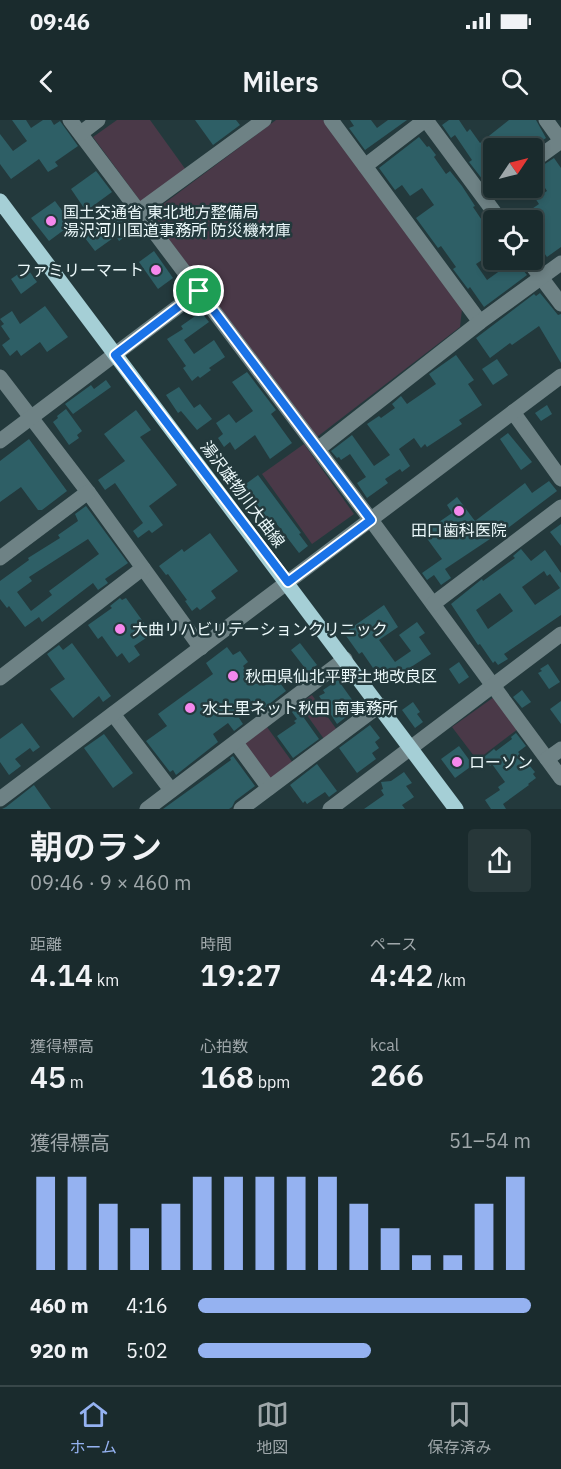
<!DOCTYPE html>
<html lang="ja">
<meta charset="utf-8">
<style>
:root{--surface:#1a2b2d;--page:#273739;--text:#f1f3f6;--muted:#9fa7aa;--line:#384749;--accent:#95b2f1}
body{margin:0;font-family:"IBM Plex Sans","Noto Sans JP",sans-serif;background:var(--page);color:var(--text);height:100vh;display:flex;flex-direction:column;font-size:22px;white-space:nowrap}
*{box-sizing:border-box;margin:0}
p{font-size:20px;color:var(--muted)}
.icon{flex:none;width:33px;height:33px;fill:none;stroke:currentColor;stroke-width:2;stroke-linecap:round;stroke-linejoin:round}
.map{position:relative;height:689px;overflow:hidden}
.panel{display:flex;flex-direction:column;background:var(--surface);flex:1}
.panel>*{flex:none}
.needle{width:39px;rotate:55deg}
.tools{position:absolute;left:483px;top:18px;display:grid;gap:12px}
.tools a{display:grid;place-items:center;width:60px;height:60px;border-radius:6px;background:var(--surface);box-shadow:0 3px 9px #0003,0 0 0 2px var(--line);font-size:30px}
.pin{position:absolute;display:grid;place-items:center;width:51px;height:51px;color:#fff;margin:-26px;border:3px solid #fff;border-radius:50%;box-shadow:0 2px 6px #0007}
.round{display:grid;place-items:center;flex:none;width:63px;height:63px;border-radius:6px;background:var(--page)}
.overview{display:flex;align-items:center;justify-content:space-between;height:102px;padding:0 30px}
h1{font-size:33px;font-weight:600;line-height:45px}
.metrics{display:grid;grid-template-columns:repeat(3,1fr);gap:9px;height:102px;padding:6px 30px}
.metrics div{display:grid;align-content:center}
.metrics b{font-size:30px;font-weight:600}
.metrics small{font-size:16px;font-weight:400}
.metrics p{font-size:16px}
.chart{height:168px;padding:12px 30px}
.chart p{display:flex;justify-content:space-between}
.chart svg{width:100%;height:108px;margin-top:6px;stroke:var(--accent);stroke-width:6}
ul{padding:0 30px;list-style:none;font-size:20px}
li{display:grid;grid-template-columns:96px 72px 1fr;align-items:center;height:45px}
li i{height:15px;border-radius:8px;background:var(--accent)}
.status{display:flex;justify-content:space-between;align-items:center;height:42px;padding:0 30px;background:var(--surface);direction:ltr}
.status svg{height:16px;fill:currentColor}
header{display:flex;justify-content:space-between;align-items:center;height:78px;padding:0 30px;background:var(--surface);font-size:27px;font-weight:600}
.dock{display:flex;justify-content:space-around;align-items:center;height:84px;border-top:2px solid var(--line);background:var(--surface);font-size:16px;color:var(--muted)}
.dock a{display:grid;justify-items:center;gap:3px}
.dock .active{color:var(--accent)}
.map>svg:first-child{display:block}
</style>
<div class="status"><b>09:46</b><svg viewBox="0 0 49 12"><path d="M0 12V9h3v3zM5 12V6h3v6zM10 12V3h3v9zM15 12V0h3v12zM26 1h20v11H26zM47 4h2v5h-2z"/></svg></div>
<header><svg class="icon" aria-label="back" viewBox="0 0 24 24"><path d="M15 5l-7 7 7 7"/></svg>Milers<svg class="icon" aria-label="search" viewBox="0 0 24 24"><circle cx="10" cy="10" r="6"/><path d="M15 15l6 6"/></svg></header>
<div class="map">
<svg width="561" height="689" viewBox="0 0 561 689">
<rect width="100%" height="100%" fill="#23393c"/>
<g fill="#4a3948">
<path d="M117,0h33l36,50 -45,32 -48,-65z"/>
<path d="M276,0h47l139,189 -2,18 -143,110 -167,-223z"/>
<path d="M304,324l50,70 -42,30 -50,-70z"/>
<path d="M312,575l25,35 -13,9 -25,-35z"/>
<path d="M494,577l24,32 -41,31 -25,-33z"/>
<path d="M267,607l26,36 -21,15h-3l-25,-34z"/>
</g>
<g fill="#2e5f66" fill-rule="evenodd">
<path d="M12,0h14l5,8 12,-8h8l3,5 6,-4 18,25 -23,16 3,4 -10,6 -9,-13 -28,20 -11,-15v-30l13,17 14,-10z"/>
<path d="M195,0h41l4,5 -27,20z"/>
<path d="M350,0h21l6,8 11,-8h19l-42,30 -16,-22 5,-2z"/>
<path d="M449,0h10l8,12 3,-3 10,14 29,-23h27l10,18 -15,10h-17l-3,-4 -6,4h-11v25l-11,7 -14,-18 3,-2 -17,-25 -4,3 -9,-13z"/>
<path d="M419,17l8,10 2,-1 7,9 -2,2 12,17 4,-3 12,15 13,20 -2,1 21,31v14l-18,12 11,16 28,-20 12,15 -43,32 -14,-20 -2,2 -15,-20 3,-2 -15,-21 -3,2 -22,-30 18,-13 -12,-17 -12,8 -8,-11 -7,5 -16,-22z"/>
<path d="M554,38l7,10v79l-14,10 -15,-21v-16h-16l23,-16 -4,-6 12,-7 -13,-20z"/>
<path d="M96,51l16,21 -26,19 -15,-22z"/>
<path d="M55,81l17,23 -23,17 -18,-23z"/>
<path d="M125,89l13,18 -19,14 -3,-5 -21,15 -10,-13z"/>
<path d="M154,131l19,27 -15,11 -19,-27z"/>
<path d="M27,148l10,14 -16,12 -10,-15z"/>
<path d="M540,173l18,22 3,-1v49l-22,-37 -27,19 -2,-2 -20,15 -14,-20 58,-44 2,2z"/>
<path d="M45,186l23,31 -21,15 -7,-10 -19,14 -4,-6 -7,6 -8,-11 8,-6 -9,-13 3,-2 -4,-5 12,-8 8,13z"/>
<path d="M201,192l8,10 -25,18 10,14 20,-14 11,17 -16,11 2,2 -11,8 -2,-2 -6,5 -9,-13 3,-2 -19,-27 16,-10 -2,-3z"/>
<path d="M456,235l18,25 -6,4 14,21 -23,15 3,4 -35,23 -2,-3 -4,4 -7,-10 -15,11 11,17 -8,6 -2,-3 -15,10 3,4 -21,15 -10,-15 9,-6 -16,-23 -9,6 -2,-3 -2,1 -6,-7 21,-16 22,31 16,-11 -23,-31 12,-8 2,2 14,-10 -3,-4 9,-8 6,8 29,-20 -7,-10z"/>
<path d="M497,239l11,16 -15,10 -11,-16z"/>
<path d="M247,252l29,38 -5,4 21,29 -22,16 -15,-24 -20,15 -5,-8 -6,5 -6,-9 5,-4 -7,-11 13,-9 7,9 17,-12 -21,-29z"/>
<path d="M106,260l5,7 -38,27 -8,-10 26,-19 3,4z"/>
<path d="M179,267l15,21 6,-4 12,15 -15,11 -16,-19 -3,2 -12,-18z"/>
<path d="M547,285l5,9 -11,7 -6,-8z"/>
<path d="M66,289l16,22 -5,4 2,3 -10,7 -16,-23 5,-4 -1,-2z"/>
<path d="M136,290l15,20 -11,7 37,48 -28,21 14,19 -11,8 -3,-3 -11,8 -5,-7 10,-8 -28,-40 -10,7 -7,-10 27,-19 -21,-27z"/>
<path d="M508,313l24,29 -11,8 -21,-31z"/>
<path d="M29,319l38,52 -25,19h-4l-17,-23 -21,15v-41z"/>
<path d="M258,355l43,58 -2,1 9,12 -9,7 -26,-34 -4,3 -26,-36z"/>
<path d="M549,361l8,10 -57,43 -1,-1 -54,36 6,9 -10,7 -7,-10 -7,5 -5,-7 20,-14 -19,-26 29,-20 -5,-8 10,-8 18,24 50,-38 7,10z"/>
<path d="M86,386l42,57 -23,16 3,4 -10,7 -5,-7 -51,39 -3,-5 -14,10 -16,-21 -2,2 -7,-9v-18l29,-21 -1,-2 32,-20 -2,-3 20,-14 -3,-7zM88,419l11,15 -50,37 3,4 -21,16 -14,-19 15,-11 -3,-4z"/>
<path d="M561,404v22l-11,-14z"/>
<path d="M210,413l28,38 -27,20 5,7 -16,12 -3,-3 -5,4 -7,-10 2,-1 -19,-26 -2,1 -7,-9 23,-17 2,3z"/>
<path d="M521,429l10,12 14,-11 16,23v42l-57,39 4,5 -10,6 -3,-4 -2,2 -13,-19 -2,1 -27,-41 31,-25 1,2 32,-23 -2,-2zM544,451l3,5 3,-2 10,14 -25,17 -13,-18zM500,473l13,18 -25,18 -12,-19z"/>
<path d="M120,478l2,2 4,-2 26,36 -18,12 6,9 -11,8 -7,-10 -5,4 -15,-21 -4,3 -10,-14 24,-17 -2,-2z"/>
<path d="M384,485l14,22 -19,13 16,22 16,-11 -12,-16 18,-13 8,11 -6,4 12,17 -43,28 -12,-16 -3,2 -11,-16 -3,2 -15,-21z"/>
<path d="M72,523l39,53 -8,6 -4,-6 -26,22 -23,-29 15,-10 -18,-25 12,-9 4,5z"/>
<path d="M300,523l17,22 -9,7 -17,-22z"/>
<path d="M227,527l6,8 7,-4 8,11 -5,4 13,18 10,-7 4,7 7,-5 9,12 -22,17 -3,-5 -22,15 4,6 -9,7 -6,-8 -15,11 5,8 -42,33 -3,-5 -3,2 -24,-31 21,-15 -9,-12 55,-40 -7,-11z"/>
<path d="M459,542l10,15 -10,7 -10,-15z"/>
<path d="M548,544l12,18 -11,7 -11,-16 4,-2 -2,-2z"/>
<path d="M338,560l20,28 -21,16 -18,-28 6,-3 -2,-3z"/>
<path d="M522,570l9,12 -9,6 -9,-11z"/>
<path d="M561,581v23l-11,-15z"/>
<path d="M413,582l7,10 -3,2 6,8 -8,6 -13,-18z"/>
<path d="M299,586l7,10 -2,2 15,21 -26,19 -16,-22 19,-13 -2,-2 3,-2 -5,-7z"/>
<path d="M22,603l18,24 -7,5 -3,-4 -15,11 6,7 -12,9 -9,-13v-23z"/>
<path d="M370,605l10,13 -5,4 4,6 -7,5 4,6 -19,14 -18,-25z"/>
<path d="M516,613l10,13 -8,6 17,20 -2,2 3,4 -8,6 1,1 -26,19 3,5h-15l-6,-9 15,-10 -2,-3 7,-5 -13,-18 -2,2 -6,-9 10,-8 2,2 16,-12 -1,-2z"/>
<path d="M104,614l29,39 -20,15 -29,-40z"/>
<path d="M459,626l14,19 -18,13 -14,-19z"/>
<path d="M233,636l22,30 -20,15 -3,6 -3,2h-66l68,-49 -1,-2z"/>
<path d="M317,644l20,27 -8,6 -4,-5 -18,12 -2,-3 -2,2 -13,-18z"/>
<path d="M404,652l8,11 -6,3 8,11 -12,8 3,4h-41l20,-14 -3,-5 2,-1 -2,-7 10,-1z"/>
<path d="M34,665l17,24h-49l4,-2z"/>
</g>
<g fill="none" stroke-linecap="round" stroke-linejoin="round">
<g stroke="#6e8285" stroke-width="15">
<path d="M70,0l301,400 190,258"/>
<path d="M331,0l149,202"/>
<path d="M426,0l74,100"/>
<path d="M81,13l17,-13"/>
<path d="M532,42l29,-21 -15,-21"/>
<path d="M365,46l60,-46"/>
<path d="M484,78l14,-10"/>
<path d="M139,91l125,-91"/>
<path d="M528,140l33,44"/>
<path d="M0,257l88,115 113,156"/>
<path d="M513,292l48,67"/>
<path d="M0,321l199,-150"/>
<path d="M318,329l162,-127 81,-59"/>
<path d="M0,438l88,-66"/>
<path d="M433,484l128,-97"/>
<path d="M0,558l143,-110"/>
<path d="M113,594l58,76"/>
<path d="M236,623l33,45"/>
<path d="M547,639l14,-10"/>
<path d="M0,679l561,-423"/>
<path d="M147,689l198,-150"/>
<path d="M241,689l139,-104"/>
<path d="M330,689l231,-175"/>
</g>
<path stroke="#a5cfd6" stroke-width="15" d="M0,81l456,608"/>
</g>
<g fill="none" stroke-linecap="round" stroke-linejoin="round">
<defs>
<path id="route" d="M199,171l172,229 -83,62 -173,-227z"/>
</defs>
<use href="#route" stroke="#fff" stroke-width="12"/>
<use href="#route" stroke="#1a73e8" stroke-width="8"/>
</g>
<g fill="#f688ed" stroke="#23393c" stroke-width="2">
<circle cx="51" cy="101" r="6"/>
<circle cx="156" cy="150" r="6"/>
<circle cx="459" cy="391" r="6"/>
<circle cx="120" cy="509" r="6"/>
<circle cx="233" cy="556" r="6"/>
<circle cx="190" cy="588" r="6"/>
<circle cx="457" cy="642" r="6"/>
</g>
<g text-anchor="middle" stroke-width="5" stroke-linejoin="round" paint-order="stroke">
<g font-size="16" fill="#ebf8fa" stroke="#23393c" text-anchor="start">
<text x="63" y="98">国土交通省 東北地方整備局<tspan x="63" dy="18">湯沢河川国道事務所 防災機材庫</tspan></text>
<text x="144" y="156" text-anchor="end">ファミリーマート</text>
<text x="459" y="416" text-anchor="middle">田口歯科医院</text>
<text x="132" y="515">大曲リハビリテーションクリニック</text>
<text x="245" y="562">秋田県仙北平野土地改良区</text>
<text x="202" y="594">水土里ネット秋田 南事務所</text>
<text x="469" y="648">ローソン</text>
</g>
<g font-size="16" fill="#ebf8fa" stroke="#23393c">
<text transform="translate(243 374) rotate(53)" y="6">湯沢雄物川大曲線</text>
</g>
</g>
</svg>
<div class="tools">
<a><svg class="needle" viewBox="-14 -14 28 28"><path d="M0-13l5 13h-10z" fill="#e53935"/><path d="M0 13l5-13h-10z" fill="#9fa7aa"/></svg></a>
<a><svg class="icon" aria-label="locate" viewBox="0 0 24 24"><circle cx="12" cy="12" r="6"/><path d="M12 2v4M12 18v4M2 12h4M18 12h4"/></svg></a>
</div>
<div class="pin" style="left:199px;top:171px;background:#1e9e55"><svg class="icon" aria-label="arrive" viewBox="0 0 24 24"><path d="M6 21V4h12l-3 4 3 4H6"/></svg></div>
</div>
<section class="panel">
<div class="overview"><div><h1>朝のラン</h1><p>09:46 · 9 × 460 m</p></div><a class="round"><svg class="icon" aria-label="share" viewBox="0 0 24 24"><path d="M12 15V3M7 8l5-5 5 5M5 13v7h14v-7"/></svg></a></div>
<div class="metrics">
<div><p>距離</p><b>4.14<small> km</small></b></div>
<div><p>時間</p><b>19:27</b></div>
<div><p>ペース</p><b>4:42<small> /km</small></b></div>
</div>
<div class="metrics">
<div><p>獲得標高</p><b>45<small> m</small></b></div>
<div><p>心拍数</p><b>168<small> bpm</small></b></div>
<div><p>kcal</p><b>266</b></div>
</div>
<div class="chart"><p><span>獲得標高</span>51–54 m</p>
<svg viewBox="0 0 160 44" preserveAspectRatio="none"><path d="M5 44V6M15 44V6M25 44V17M35 44V27M45 44V17M55 44V6M65 44V6M75 44V6M85 44V6M95 44V6M105 44V17M115 44V27M125 44V38M135 44V38M145 44V17M155 44V6"/></svg>
</div>
<ul>
<li><b>460 m</b>4:16<i style="width:100%"></i></li>
<li><b>920 m</b>5:02<i style="width:52%"></i></li>
</ul>
</section>
<nav class="dock">
<a class="active"><svg class="icon" aria-label="home" viewBox="0 0 24 24"><path d="M3 11l9-7 9 7M6 9v11h12V9"/></svg>ホーム</a>
<a><svg class="icon" aria-label="map" viewBox="0 0 24 24"><path d="M3 6l6-2 6 2 6-2v14l-6 2-6-2-6 2zM9 4v14M15 6v14"/></svg>地図</a>
<a><svg class="icon" aria-label="saved" viewBox="0 0 24 24"><path d="M7 4h10v16l-5-4-5 4z"/></svg>保存済み</a>
</nav>
